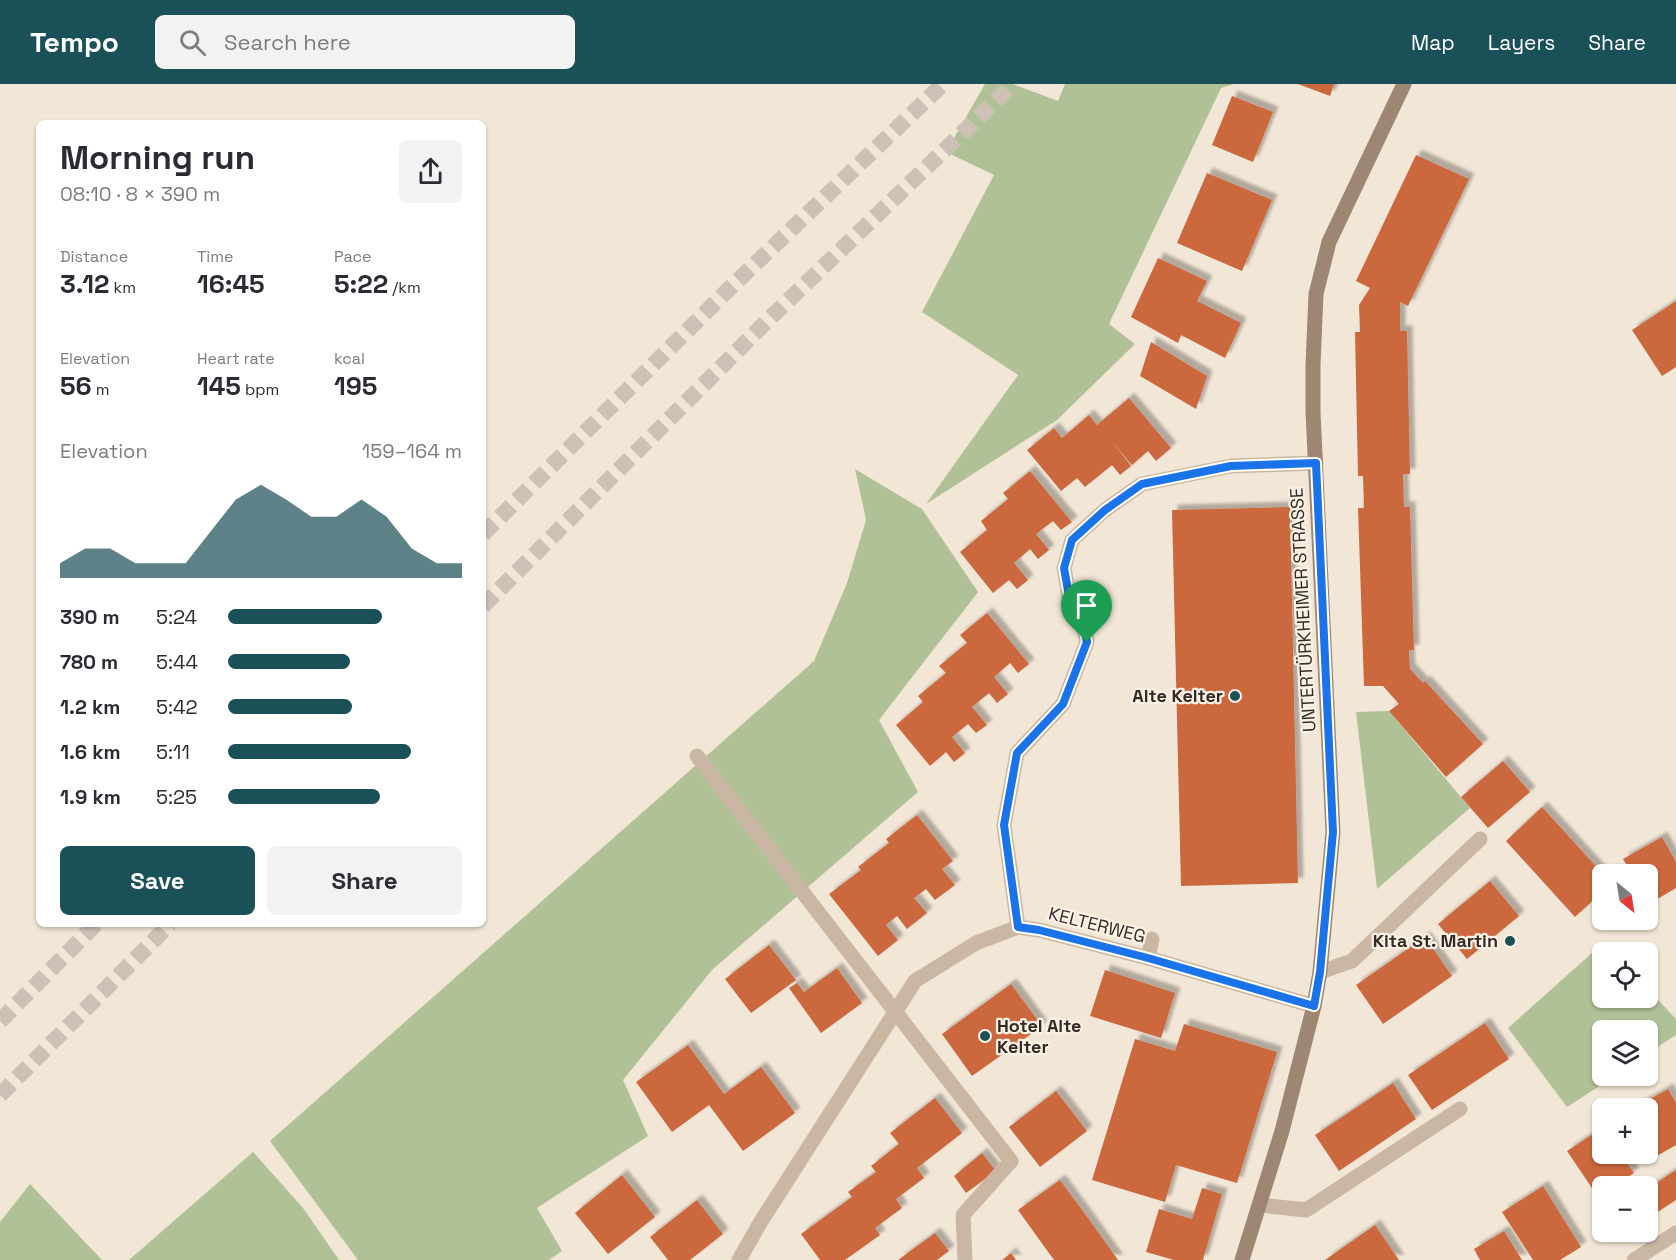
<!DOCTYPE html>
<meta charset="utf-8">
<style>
:root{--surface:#fff;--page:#f2f2f3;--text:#2b2b33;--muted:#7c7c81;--accent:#1a5058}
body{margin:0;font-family:"Space Grotesk",sans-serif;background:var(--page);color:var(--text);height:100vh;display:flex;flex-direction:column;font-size:22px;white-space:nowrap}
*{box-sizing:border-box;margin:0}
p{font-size:20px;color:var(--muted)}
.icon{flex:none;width:33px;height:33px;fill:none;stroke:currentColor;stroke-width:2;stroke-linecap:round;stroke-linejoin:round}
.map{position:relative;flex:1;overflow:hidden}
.details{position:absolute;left:36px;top:36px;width:450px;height:807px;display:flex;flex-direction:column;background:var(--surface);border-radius:9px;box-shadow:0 2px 4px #0004}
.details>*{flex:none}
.needle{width:39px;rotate:150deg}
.tools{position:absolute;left:1592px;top:780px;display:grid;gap:12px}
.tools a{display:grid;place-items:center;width:66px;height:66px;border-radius:9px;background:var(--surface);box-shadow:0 2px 4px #0004;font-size:30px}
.pin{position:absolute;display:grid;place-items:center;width:51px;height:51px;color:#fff;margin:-62px -26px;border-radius:50% 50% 50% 0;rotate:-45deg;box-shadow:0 0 6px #0007}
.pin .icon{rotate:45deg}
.round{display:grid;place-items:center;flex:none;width:63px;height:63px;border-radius:9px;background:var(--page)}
.overview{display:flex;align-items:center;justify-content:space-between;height:102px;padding:0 24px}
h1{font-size:33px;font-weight:800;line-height:45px}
.stats{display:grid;grid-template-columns:repeat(3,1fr);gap:9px;height:102px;padding:6px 24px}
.stats div{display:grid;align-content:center}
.stats b{font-size:26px;font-weight:800}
.stats small{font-size:16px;font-weight:400}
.stats p{font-size:16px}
.chart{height:168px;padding:12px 24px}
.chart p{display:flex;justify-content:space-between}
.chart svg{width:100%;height:108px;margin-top:6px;fill:var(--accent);opacity:.7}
.primary-button{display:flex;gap:12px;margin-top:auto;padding:12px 24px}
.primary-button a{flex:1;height:69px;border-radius:9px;background:var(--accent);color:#fff;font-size:24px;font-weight:800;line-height:69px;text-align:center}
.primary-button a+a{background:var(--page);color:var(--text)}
ul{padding:0 24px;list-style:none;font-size:20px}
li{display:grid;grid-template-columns:96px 72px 1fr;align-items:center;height:45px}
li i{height:15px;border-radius:8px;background:var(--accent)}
header{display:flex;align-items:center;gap:36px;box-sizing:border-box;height:84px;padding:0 30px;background:var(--accent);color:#fff}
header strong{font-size:28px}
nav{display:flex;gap:33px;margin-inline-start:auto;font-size:21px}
.search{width:420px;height:54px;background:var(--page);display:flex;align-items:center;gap:15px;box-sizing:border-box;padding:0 21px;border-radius:9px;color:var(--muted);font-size:22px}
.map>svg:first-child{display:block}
</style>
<header>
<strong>Tempo</strong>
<div class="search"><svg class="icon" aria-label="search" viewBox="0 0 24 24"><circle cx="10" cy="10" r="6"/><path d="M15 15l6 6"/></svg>Search here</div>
<nav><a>Map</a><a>Layers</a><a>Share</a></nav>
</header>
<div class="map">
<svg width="1676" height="1176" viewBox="0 0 1676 1176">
<defs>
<filter id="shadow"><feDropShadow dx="5.5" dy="-5.5" stdDeviation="1.5" flood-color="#0004"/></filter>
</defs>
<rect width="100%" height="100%" fill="#f2e7d7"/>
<g fill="#b1c197">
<path d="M985,0h28l45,17 7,-17h169l-13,4 -112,236 26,20 -78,76 -131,84 92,-129 -96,-63 72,-137 -48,-23z"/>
<path d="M855,385l67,40 56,83 -99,128 39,72 -206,178 -89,110 25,56 -111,72 25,43 -13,9h-191l-88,-119 544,-480 33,-78 19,-63z"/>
<path d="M1389,627l81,97 -93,81 -21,-177z"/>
<path d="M1592,869l10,5v40h45v-10l29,31v16l-29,19v-24h-45v46h13l-48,31 -59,-79z"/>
<path d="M253,1068l50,56 36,52h-210z"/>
<path d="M30,1100l72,76h-102v-38z"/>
</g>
<g fill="#cb673c" filter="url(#shadow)">
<path d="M1298,0h36l-4,12z"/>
<path d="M1232,12l41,16 -20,50 -41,-17z"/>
<path d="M1416,71l53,24 -61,127 -8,-4v29h7l1,47 2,96h-7l1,33h6l4,143h-5l1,19 13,14 2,-2 58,63 -37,33 -57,-66 10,-7 -16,-18h-19l-6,-178h6l-1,-32h-5l-3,-144h5l-1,-27 11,-17 -14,-7z"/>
<path d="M1207,89l65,27 -30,71 -65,-28z"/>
<path d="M1158,174l49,23 -10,20 44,22 -16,35 -44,-23 -3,8 -47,-26z"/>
<path d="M1676,217v66l-14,9 -30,-46z"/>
<path d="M1151,258l56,34 -11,33 -56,-33z"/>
<path d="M1129,314l42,50 -15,13 -8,-10 -16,14 -21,-25 20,26 -11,9 -8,-10 -27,22 -8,-9 -16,13 -34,-41 27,-22 8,10 27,-23 8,10z"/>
<path d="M1030,387l42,51 -11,8 -8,-9 -17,13 13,16 -11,9 -8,-10 -16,14 14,17 -11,9 -8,-9 -16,13 -33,-41 27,-22 -6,-9 27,-22 -5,-6z"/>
<path d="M1290,423l8,376 -117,3 -9,-376z"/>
<path d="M987,529l42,51 -11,9 -8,-10 -16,14 14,17 -11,9 -8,-10 -17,14 15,18 -11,8 -8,-9 -16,13 13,16 -11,9 -8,-10 -16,14 -34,-41 27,-23 -5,-6 28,-23 -7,-7 28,-23 -7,-8z"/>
<path d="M1503,677l27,31 -42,36 -27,-31z"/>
<path d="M1542,723l61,67 -1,18 -27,25 -69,-76z"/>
<path d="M917,731l36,46 -11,8 13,16 -20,15 -9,-11 -12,9 13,15 -20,16 -10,-13 -11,9 12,15 -20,16 -49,-62 32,-24 -3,-3 31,-24 -3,-4z"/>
<path d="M1662,753l14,25v26l-27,16 -2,-4v-26h-15l-9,-15z"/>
<path d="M1490,797l29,35 -52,43 -29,-35z"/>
<path d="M1425,853l27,39 -69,48 -27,-39z"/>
<path d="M769,861l27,35 -45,33 -26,-34z"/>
<path d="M837,884l25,35 -41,30 -32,-45 8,-5 7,9z"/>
<path d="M1105,886l70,23 -14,45 -71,-22z"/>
<path d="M1011,900l31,42 -70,50 -30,-42z"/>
<path d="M1485,939l24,36 -77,51 -24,-35z"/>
<path d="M1184,940l93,28 -40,131 -61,-18 -11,37 -73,-22 43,-141 40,12z"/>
<path d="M688,961l36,49 37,-27 34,46 -52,38 -34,-46 -37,27 -36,-50z"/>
<path d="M1393,999l23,36 -77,52 -24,-36z"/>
<path d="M1668,1005l8,14v42l-21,12 -8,-14v-35h-13z"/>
<path d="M1056,1007l31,40 -47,36 -31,-40z"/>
<path d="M935,1014l27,35 -45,35 7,10 -28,21 6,9 -27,20 5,7 -35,25h-25l-19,-26 51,-37 -4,-5 28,-20 -5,-6 28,-22 -9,-11z"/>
<path d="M1602,1044v26h19l13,19 -20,13h-12v9l-4,2 -31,-46z"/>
<path d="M982,1069l14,18 -30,22 -12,-17z"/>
<path d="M1676,1086v30l-29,19v-30z"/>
<path d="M622,1091l33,42 -47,37 -33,-41z"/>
<path d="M1060,1096l28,38 30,42h-64l-8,-11 -28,-39z"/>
<path d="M1543,1102l38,61 -21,13h-27l-31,-48z"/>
<path d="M1202,1104l20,6 -19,66h-29l-28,-8 13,-43 33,10z"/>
<path d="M697,1116l26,34 -33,26h-22l-18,-23z"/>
<path d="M1375,1141l24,35h-74z"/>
<path d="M1504,1147l18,29h-42l-6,-11z"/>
<path d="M935,1149l14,18 -12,9h-39z"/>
<path d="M1011,1169l5,7h-14z"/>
</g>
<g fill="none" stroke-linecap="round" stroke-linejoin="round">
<g stroke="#ccc1b4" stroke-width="16" stroke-dasharray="16 8" stroke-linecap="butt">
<path d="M483,450l247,-246 213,-204"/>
<path d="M483,522l284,-285 246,-237"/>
<path d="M0,937l96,-97"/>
<path d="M0,1011l170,-171"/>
</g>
<g stroke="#cab7a3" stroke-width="15">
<path d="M697,672l314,405"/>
<path d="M1148,874l4,-19"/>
<path d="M1320,888l32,-11 128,-122"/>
<path d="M1260,1121l46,5 154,-101"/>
</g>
<g stroke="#cab7a3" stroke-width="15">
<path d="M1018,843l-14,-102 13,-72 46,-49 24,-62 -3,-15 -15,-31 -5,-28 8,-28 33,-30 37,-26 89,-18 85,-3"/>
<path d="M739,1176l21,-37 155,-242 61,-38 42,-16 21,3 109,28 166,48"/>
<path d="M965,1176l-2,-45 48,-54"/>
<path d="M1634,1176l42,-27"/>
</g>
<path stroke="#9e8675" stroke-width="15" d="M1242,1176l40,-129 32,-125 6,-34 13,-140 -20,-420v-47l3,-71 13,-52 75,-158"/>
</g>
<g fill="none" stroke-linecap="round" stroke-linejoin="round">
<defs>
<path id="route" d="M1316,379l17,369 -13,140 -6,34 -166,-48 -109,-28 -21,-3 -14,-102 13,-72 46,-49 24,-62 -3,-15 -15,-31 -5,-28 8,-28 33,-30 37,-26 89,-18z"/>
</defs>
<use href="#route" stroke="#fff" stroke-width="12"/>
<use href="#route" stroke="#1a73e8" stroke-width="8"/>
</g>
<g fill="#1a5058" stroke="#faf1e4" stroke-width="2">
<circle cx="1235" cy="612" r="6"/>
<circle cx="1510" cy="857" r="6"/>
<circle cx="985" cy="952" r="6"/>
</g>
<g text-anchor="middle" stroke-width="4.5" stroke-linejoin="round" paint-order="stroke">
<g font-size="18" fill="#352b26" stroke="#faf1e4">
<text transform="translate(1303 526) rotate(-93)" y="6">UNTERTÜRKHEIMER STRASSE</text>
<text transform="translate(1097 841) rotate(14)" y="6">KELTERWEG</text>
</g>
<g font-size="18" font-weight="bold" fill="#352b26" stroke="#faf1e4" text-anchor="end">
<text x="1223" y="618">Alte Kelter</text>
<text x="1498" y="863">Kita St. Martin</text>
<text x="997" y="948" text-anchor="start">Hotel Alte<tspan x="997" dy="21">Kelter</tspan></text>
</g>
</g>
</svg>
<div class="tools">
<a><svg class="needle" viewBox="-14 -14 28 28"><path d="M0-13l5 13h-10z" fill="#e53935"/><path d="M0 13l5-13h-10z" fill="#7c7c81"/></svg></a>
<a><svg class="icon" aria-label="locate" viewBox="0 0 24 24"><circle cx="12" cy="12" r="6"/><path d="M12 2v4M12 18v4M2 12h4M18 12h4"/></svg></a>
<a><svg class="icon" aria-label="layers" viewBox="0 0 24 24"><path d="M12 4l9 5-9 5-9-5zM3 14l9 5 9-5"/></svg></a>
<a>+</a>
<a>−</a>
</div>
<div class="pin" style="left:1087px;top:558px;background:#1e9e55"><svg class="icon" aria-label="arrive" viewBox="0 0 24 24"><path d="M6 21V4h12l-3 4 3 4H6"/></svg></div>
<section class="details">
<div class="overview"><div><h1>Morning run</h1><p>08:10 · 8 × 390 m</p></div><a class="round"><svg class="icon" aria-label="share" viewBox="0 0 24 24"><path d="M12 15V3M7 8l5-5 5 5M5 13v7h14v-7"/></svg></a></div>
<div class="stats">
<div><p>Distance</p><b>3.12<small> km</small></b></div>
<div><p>Time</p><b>16:45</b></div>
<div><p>Pace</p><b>5:22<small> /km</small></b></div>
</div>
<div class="stats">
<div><p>Elevation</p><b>56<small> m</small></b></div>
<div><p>Heart rate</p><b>145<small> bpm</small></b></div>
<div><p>kcal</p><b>195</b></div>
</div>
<div class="chart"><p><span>Elevation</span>159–164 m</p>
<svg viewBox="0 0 160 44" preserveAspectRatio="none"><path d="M0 44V38L10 32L20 32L30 38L40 38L50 38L60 25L70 12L80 6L90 12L100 19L110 19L120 12L130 19L140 32L150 38L160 38V44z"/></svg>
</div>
<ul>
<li><b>390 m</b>5:24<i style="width:66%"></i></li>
<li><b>780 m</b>5:44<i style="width:52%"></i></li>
<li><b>1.2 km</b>5:42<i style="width:53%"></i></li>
<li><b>1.6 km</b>5:11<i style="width:78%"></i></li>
<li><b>1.9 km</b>5:25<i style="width:65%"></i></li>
</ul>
<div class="primary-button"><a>Save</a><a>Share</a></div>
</section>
</div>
